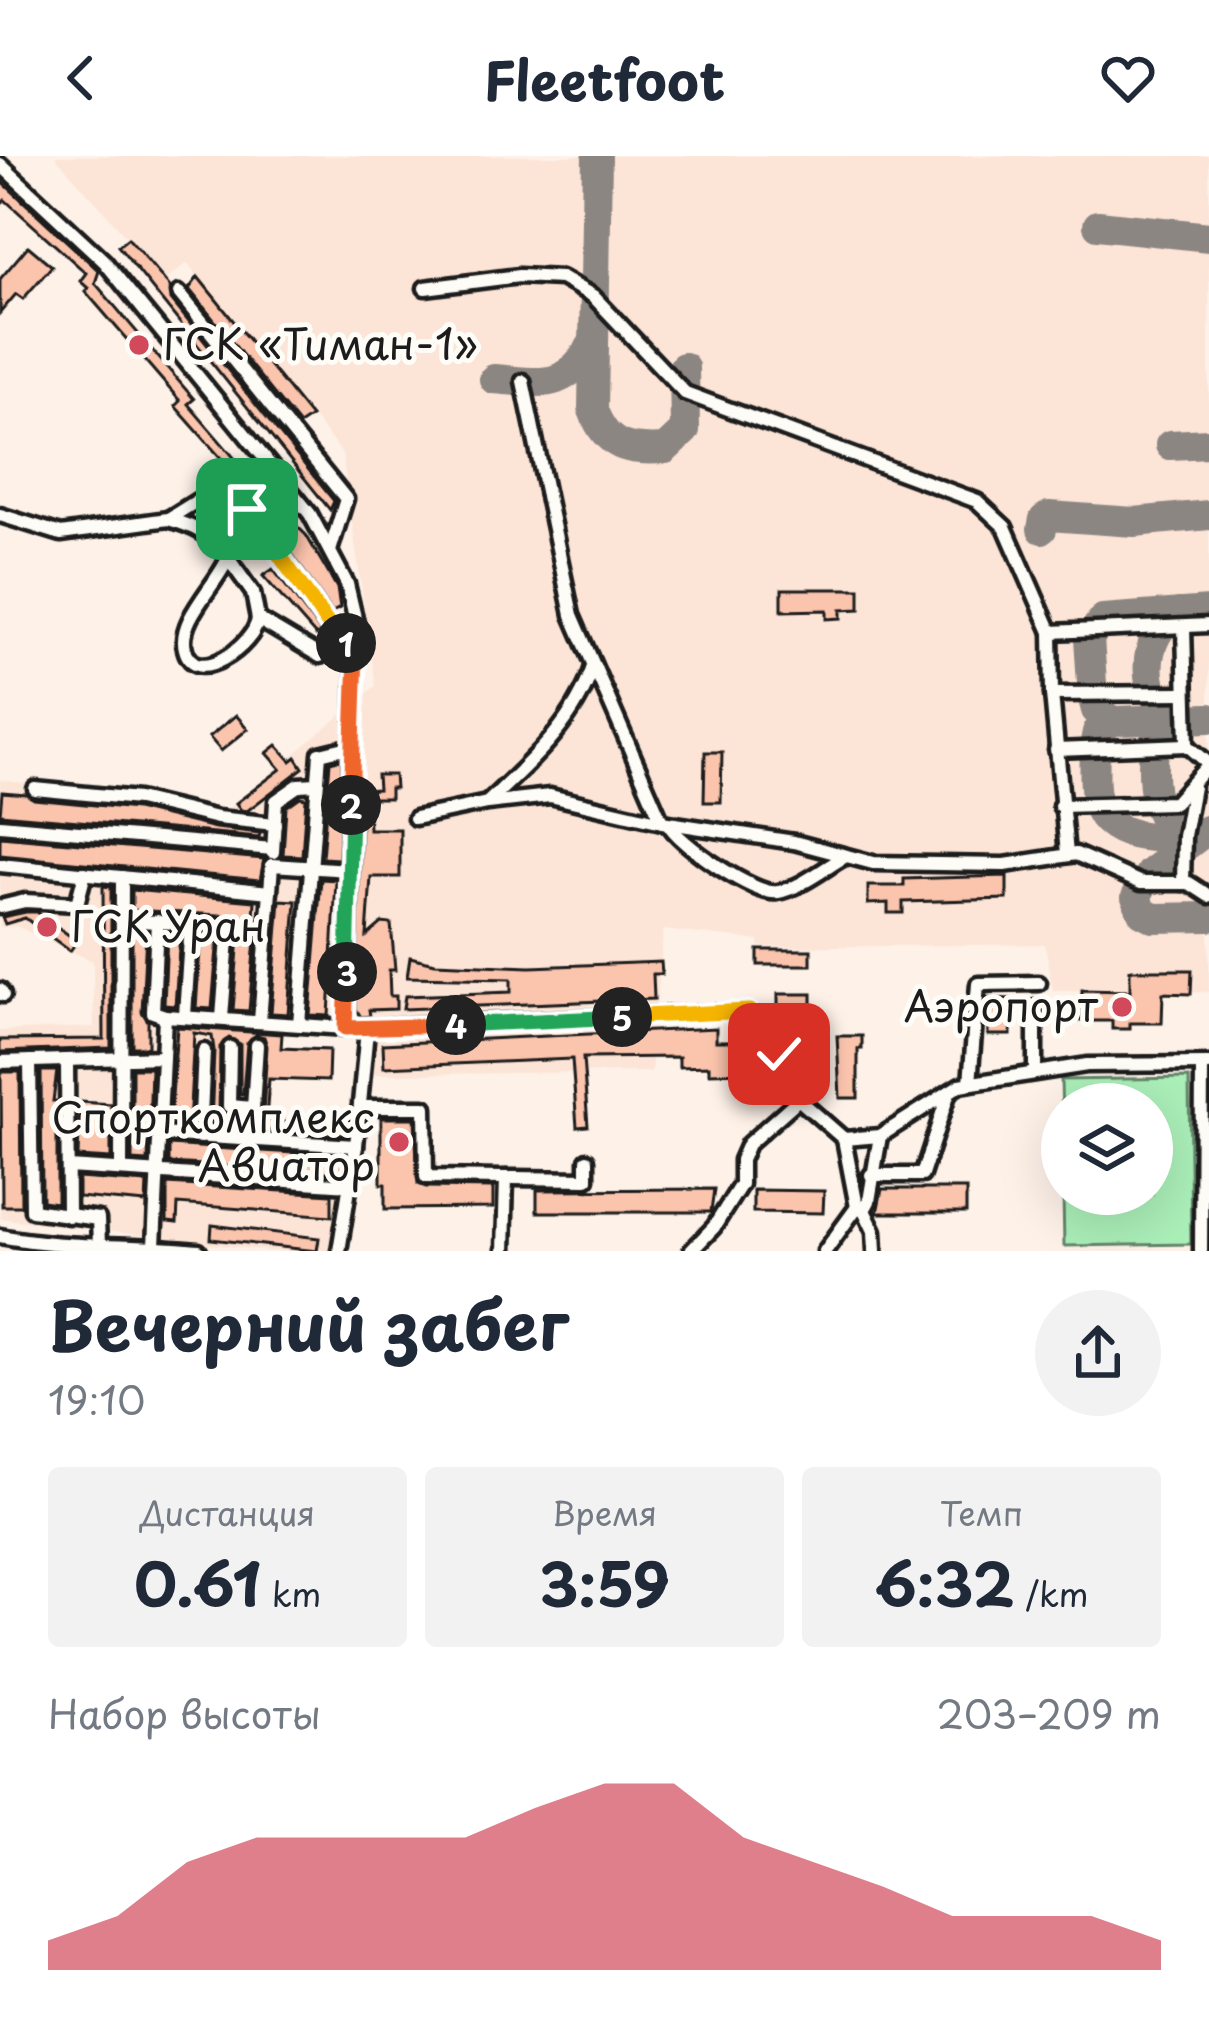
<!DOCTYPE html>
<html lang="ru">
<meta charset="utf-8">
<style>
:root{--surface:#fff;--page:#f2f2f3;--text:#1f2937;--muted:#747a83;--accent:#d1495b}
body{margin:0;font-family:"Playpen Sans",sans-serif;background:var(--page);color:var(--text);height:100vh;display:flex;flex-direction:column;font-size:45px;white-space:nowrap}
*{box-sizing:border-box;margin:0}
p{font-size:39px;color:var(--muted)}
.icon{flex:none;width:66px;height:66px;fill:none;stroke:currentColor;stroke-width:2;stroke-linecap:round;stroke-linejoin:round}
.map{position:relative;height:1095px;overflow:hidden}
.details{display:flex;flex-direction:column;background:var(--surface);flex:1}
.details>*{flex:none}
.controls{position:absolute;left:1041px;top:927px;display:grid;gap:24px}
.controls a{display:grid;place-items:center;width:132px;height:132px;border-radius:50%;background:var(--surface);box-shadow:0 12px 48px #0002;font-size:60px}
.pin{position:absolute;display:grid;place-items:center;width:102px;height:102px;color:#fff;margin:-51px;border-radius:24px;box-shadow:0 6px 18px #0006}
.km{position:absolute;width:60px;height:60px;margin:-30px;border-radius:50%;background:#222;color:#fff;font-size:33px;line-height:60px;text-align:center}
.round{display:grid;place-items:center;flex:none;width:126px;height:126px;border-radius:63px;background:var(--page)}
.overview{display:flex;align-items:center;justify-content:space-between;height:204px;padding:0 48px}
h1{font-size:66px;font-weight:700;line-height:90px}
.stats{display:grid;grid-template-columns:repeat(3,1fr);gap:18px;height:204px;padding:12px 48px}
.stats div{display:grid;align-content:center;border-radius:12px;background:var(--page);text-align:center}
.stats b{font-size:60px;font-weight:700}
.stats small{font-size:33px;font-weight:400}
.stats p{font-size:33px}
.chart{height:336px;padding:24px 48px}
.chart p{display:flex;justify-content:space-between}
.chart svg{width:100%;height:216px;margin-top:12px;fill:var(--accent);opacity:.7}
header{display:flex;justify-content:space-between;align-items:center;height:156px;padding:0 48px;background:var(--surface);font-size:54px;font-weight:700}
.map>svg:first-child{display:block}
</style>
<header><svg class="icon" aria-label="back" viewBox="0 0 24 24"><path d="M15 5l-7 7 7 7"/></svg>Fleetfoot<svg class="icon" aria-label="heart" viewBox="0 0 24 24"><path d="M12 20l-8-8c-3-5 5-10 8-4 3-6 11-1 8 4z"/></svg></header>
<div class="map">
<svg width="1209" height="1095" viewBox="0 0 1209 1095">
<rect width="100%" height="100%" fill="#fdf1e8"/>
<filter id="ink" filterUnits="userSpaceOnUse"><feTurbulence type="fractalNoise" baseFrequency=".00833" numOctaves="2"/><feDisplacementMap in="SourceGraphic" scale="24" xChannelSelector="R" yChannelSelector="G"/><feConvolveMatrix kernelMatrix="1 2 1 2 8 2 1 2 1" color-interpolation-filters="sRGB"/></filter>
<g filter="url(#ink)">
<path fill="#fce4d6" d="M55,0h1154v836l-46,1 -1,30h-31l-1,6h-18l-1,-8h-30v-31l-28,1 -8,-47 -285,3 -1,-6 -19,-3 -77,-8 -12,142 -278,2 5,-39 -91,-6 -5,8 -9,3 -4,75 86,13 -22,123h-65l-268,-33v-187l94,-4 -1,-66 -77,-35 -16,1v-147l226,31 150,-125 -34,-233 -155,-190 -22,17z"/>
<path fill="#aaeeb8" stroke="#63856a" stroke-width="3" d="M1189,922l2,166 -127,2 -1,-52h89v-90h-90v15l-1,-39z"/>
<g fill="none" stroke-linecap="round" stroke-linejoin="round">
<g stroke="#8c8682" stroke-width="30">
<path d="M597,0l-4,254c14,38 35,41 72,39l20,-19 -1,-63"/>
<path d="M1098,69l111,12"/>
<path d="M494,223c51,4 70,12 99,-36"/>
<path d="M1170,289l39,-2"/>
<path d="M1042,373l2,-10 5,-3 85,6 75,-7"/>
<path d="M1209,455l-106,8 -14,19 4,61 3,11 17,11 96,-3"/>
<path d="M1179,457c-40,20 -41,88 -1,107l-17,11 -6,9c-4,32 -6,81 29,96"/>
<path d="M1113,565l-16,11 -2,10c0,20 -3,51 5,69 15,32 82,31 109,18"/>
<path d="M1203,677l-53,40 -14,24 6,15 12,6 55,-1"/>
</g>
</g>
<g fill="#fbc4ad" stroke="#1c1c1c" stroke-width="3">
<path d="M0,24l99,91 -4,12 99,116 -6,5 86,100 32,31 31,53 3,20 -8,4 -51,-74 6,-5 -112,-127 5,-5 -95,-110 3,-3 -8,-7 6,-8 -81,-73 -5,5z"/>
<path d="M128,82l42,49 1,13 163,201 -4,9 -212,-264z"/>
<path d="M28,90l24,20 -29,33 -7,-5 -16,19v-34z"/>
<path d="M198,121l113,140 -12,8 -110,-136z"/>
<path d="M273,413l48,63 -5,4 -53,-60z"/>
<path d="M782,433h78v20l-19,1v8l-14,1v-9l-45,1z"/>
<path d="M236,559l12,14 -27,22 -12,-14z"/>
<path d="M277,589l14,16 5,-4 7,11 -56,43 -6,-1 -5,-7 45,-34 -14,-16z"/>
<path d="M705,596h17l-1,50h-17z"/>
<path d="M338,604l4,1 -3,98 -17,-1 8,-96z"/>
<path d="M377,619h17l1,13h-5v10h-22l1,31h31v48h-29l-4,59 15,-13 9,1 4,46h-6l1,26h6v13l-27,1 1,6 -9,1 -5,-8 6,-219 16,-1z"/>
<path d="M2,636l24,2 8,5 102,10 79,19 45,5 -1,4 -259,-23z"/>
<path d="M300,641l6,1 -4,58 -19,-1 3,-48z"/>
<path d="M0,680l264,23 -4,21 -260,-25z"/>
<path d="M1007,720v23l-104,3v11h-15v-10l-20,1v-18h36v-7z"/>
<path d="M321,723l15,1 -7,136 -19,-1z"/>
<path d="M103,730l8,1v161l-111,4v-12l104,-1z"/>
<path d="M132,734l123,11 -1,16 -122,-7z"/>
<path d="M280,744l16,1 -8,113 -17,-1z"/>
<path d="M26,756h11l40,29 -7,10 -45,-33 -20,6 -3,-7z"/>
<path d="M132,775l14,1 -4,80 6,9v26h-16z"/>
<path d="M167,777l13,1 -5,72 -11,-1z"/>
<path d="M201,779l17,1 -6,73 -16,-1z"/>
<path d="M239,781l16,2 -6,72 -16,-1z"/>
<rect x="758" y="794" width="53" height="15"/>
<path d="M410,801l25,6 95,4 131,-5 1,12h-9l1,25 -251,10 2,-13 106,-4v-13l-104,-2z"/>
<path d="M1130,814h62l-1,24 -28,-1 -1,30h-32v6h-18v-8h-31l1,-31 48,1z"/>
<path d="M778,838h34v16l-34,1z"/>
<path d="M988,842l23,1v36h-23z"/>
<path d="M177,871l105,7 -1,14 48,2 -1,31 -59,-2 -3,41 81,9 -1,6 -84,-5 5,-84 -3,-9 -8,-2 -9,8 -4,51h-3v-50l-11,-6 -9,9 -1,69 23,2 -1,9 -30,-2 3,-75 -2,-14 -18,-3 -5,92 -19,-1z"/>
<path d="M716,872v13h31v31l-38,1v-7l-30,1v-10l-96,1 5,68 -11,1 -5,-68 -188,8 -1,-23z"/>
<path d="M837,880h25v13h-4v49h-18z"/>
<path d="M132,912h19l-3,94 -16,-1z"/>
<path d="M41,915h16l-4,30h4v102l-15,-2z"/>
<path d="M1,916h19l1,134h-19z"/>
<path d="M80,946l31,2v10h-5l-1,24 6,1v20l-33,-2z"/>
<path d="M381,962h34l3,66 8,3 67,1v20l-108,1v-25h-4z"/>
<path d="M169,989l29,2 146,9 -3,17 -172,-10z"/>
<path d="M78,1022l69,5 -1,20 -68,-6z"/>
<path d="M167,1028l165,10v22l-154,-12 -1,19 -10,-1z"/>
<path d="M714,1033l-3,23h-174v-22z"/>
<path d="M882,1033h84v24h-89z"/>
<path d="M753,1034l71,1 -1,22 -70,-1z"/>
<path d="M212,1069l107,13 -2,13 -106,-12z"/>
</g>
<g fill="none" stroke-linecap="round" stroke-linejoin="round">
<defs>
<g id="minor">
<path d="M0,8l104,97 206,253 37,70 9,38 -11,406 404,-17 30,43 25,50 40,35 36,-3 80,-51 127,-20 122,-1"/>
<path d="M425,132l94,-12 42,2 32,18 92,97 292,108 28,26 46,105 158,-7"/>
<path d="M179,137l167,206 -16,52"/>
<path d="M523,225l49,234 90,207"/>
<path d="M0,359l61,19 107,-15c26,7 45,16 60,39 -11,27 -51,62 -43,91 10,39 69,-3 73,-30l62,37"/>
<path d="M168,363l37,-23 25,4 17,9 83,118 26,25"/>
<path d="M228,402l25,35 5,26"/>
<path d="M1184,471l3,118 22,19"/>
<path d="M1051,476l1,62 15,160"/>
<path d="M1052,538l132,-1"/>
<path d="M1056,594l131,-5"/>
<path d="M35,633l103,10 79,19 58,6"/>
<path d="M488,646c42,-40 86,-78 105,-135"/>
<path d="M1060,650l114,-3 35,-39"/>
<path d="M415,662l72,-15 63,-7 112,26 132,20 79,21 132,2 71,-11 65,29h48l20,13"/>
<path d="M668,667c9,20 89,74 110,69 23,-4 48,-25 68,-36"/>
<path d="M0,669l273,24"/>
<path d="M273,696l3,-51 23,-16 18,-1"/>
<path d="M0,709l270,27"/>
<path d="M1183,727l1,-47 9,-49"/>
<path d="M0,751l25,-6 52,3 8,-31"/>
<path d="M121,764l146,8"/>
<path d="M157,765l-4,91 12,4"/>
<path d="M0,834l3,5"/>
<path d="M185,859l6,-92"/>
<path d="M222,862l7,-93"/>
<path d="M260,865l12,-156 77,5"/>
<path d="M299,868l21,-270 33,-8"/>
<path d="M230,892l-1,58 24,2"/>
<path d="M67,904l1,156"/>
<path d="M30,905l2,149 66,9 1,26"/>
<path d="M0,906l163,-5"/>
<path d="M1035,916v-64"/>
<path d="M970,927l8,-99 61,-1"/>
<path d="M360,951h65l1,70 161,2v-19"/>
<path d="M159,978l197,12"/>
<path d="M200,981l4,-86"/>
<path d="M844,983l13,68 7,3"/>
<path d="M251,984l6,-95"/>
<path d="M68,1011l282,18"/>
<path d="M121,1014l1,-293"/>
<path d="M871,1019h51l27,-83"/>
<path d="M0,1080c66,13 132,8 199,15"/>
<path d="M154,1090l11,-230 180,12"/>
<path d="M339,1095l17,-105 11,-116"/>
<path d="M504,1095l2,-73"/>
<path d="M691,1095l23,-24 27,-43v-24l7,-16 53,-47"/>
<path d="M825,1095l32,-44"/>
<path d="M875,1095l-1,-20 -10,-21 5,-9 11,-65"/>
<path d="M1201,1095l1,-186"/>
</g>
</defs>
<use href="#minor" stroke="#1c1c1c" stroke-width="21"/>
<use href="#minor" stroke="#fdfcf7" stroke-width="12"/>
</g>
</g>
<g fill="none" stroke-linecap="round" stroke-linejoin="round" filter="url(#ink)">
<defs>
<path id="split-1" d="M247,353l83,118 16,16"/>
<path id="split-2" d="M346,487l10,9 -5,153"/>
<path id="split-3" d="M347,816l4,-167"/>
<path id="split-4" d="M347,816l-2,56 111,-3"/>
<path id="split-5" d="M456,869l166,-8"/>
<path id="split-6" d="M622,861l127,-6 30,43"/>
</defs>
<use href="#split-1" stroke="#fff" stroke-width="24"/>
<use href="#split-2" stroke="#fff" stroke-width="24"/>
<use href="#split-3" stroke="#fff" stroke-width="24"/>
<use href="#split-4" stroke="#fff" stroke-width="24"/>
<use href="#split-5" stroke="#fff" stroke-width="24"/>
<use href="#split-6" stroke="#fff" stroke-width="24"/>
<use href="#split-1" stroke="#f5b400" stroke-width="15"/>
<use href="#split-2" stroke="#f0652b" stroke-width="15"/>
<use href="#split-3" stroke="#22a559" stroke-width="15"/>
<use href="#split-4" stroke="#f0652b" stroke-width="15"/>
<use href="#split-5" stroke="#22a559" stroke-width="15"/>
<use href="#split-6" stroke="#f5b400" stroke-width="15"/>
</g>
<g fill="#d1495b" stroke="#fdfcf7" stroke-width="4.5">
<circle cx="139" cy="189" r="12"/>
<circle cx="47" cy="771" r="12"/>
<circle cx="1122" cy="851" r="12"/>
<circle cx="399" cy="986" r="12"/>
</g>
<g text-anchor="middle" stroke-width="10" stroke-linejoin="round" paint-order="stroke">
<g font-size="42" fill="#1c1c1c" stroke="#fdfcf7" text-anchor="start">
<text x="163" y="204">ГСК «Тиман-1»</text>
<text x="71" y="786">ГСК Уран</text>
<text x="1098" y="866" text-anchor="end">Аэропорт</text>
<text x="375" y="977" text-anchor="end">Спорткомплекс<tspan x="375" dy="48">Авиатор</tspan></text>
</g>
</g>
</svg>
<div class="controls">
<a><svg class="icon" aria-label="layers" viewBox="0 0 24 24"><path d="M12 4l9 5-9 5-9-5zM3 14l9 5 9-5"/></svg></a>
</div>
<div class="pin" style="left:247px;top:353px;background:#1e9e55"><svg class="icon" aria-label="arrive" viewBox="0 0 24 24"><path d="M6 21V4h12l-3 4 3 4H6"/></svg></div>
<div class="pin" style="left:779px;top:898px;background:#d93025"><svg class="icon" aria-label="check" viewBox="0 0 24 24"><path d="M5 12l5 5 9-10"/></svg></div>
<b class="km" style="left:346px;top:487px">1</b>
<b class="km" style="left:351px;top:649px">2</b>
<b class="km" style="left:347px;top:816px">3</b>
<b class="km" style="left:456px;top:869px">4</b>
<b class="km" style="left:622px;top:861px">5</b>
</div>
<section class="details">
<div class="overview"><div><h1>Вечерний забег</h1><p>19:10</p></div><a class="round"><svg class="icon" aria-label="share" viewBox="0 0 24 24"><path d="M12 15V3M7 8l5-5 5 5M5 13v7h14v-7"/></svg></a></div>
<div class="stats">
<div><p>Дистанция</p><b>0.61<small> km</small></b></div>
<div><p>Время</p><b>3:59</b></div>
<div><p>Темп</p><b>6:32<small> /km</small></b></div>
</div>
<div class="chart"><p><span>Набор высоты</span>203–209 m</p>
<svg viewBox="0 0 160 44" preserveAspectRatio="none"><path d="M0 44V38L10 33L20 22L30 17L40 17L50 17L60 17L70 11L80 6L90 6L100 17L110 22L120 27L130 33L140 33L150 33L160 38V44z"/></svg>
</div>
</section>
